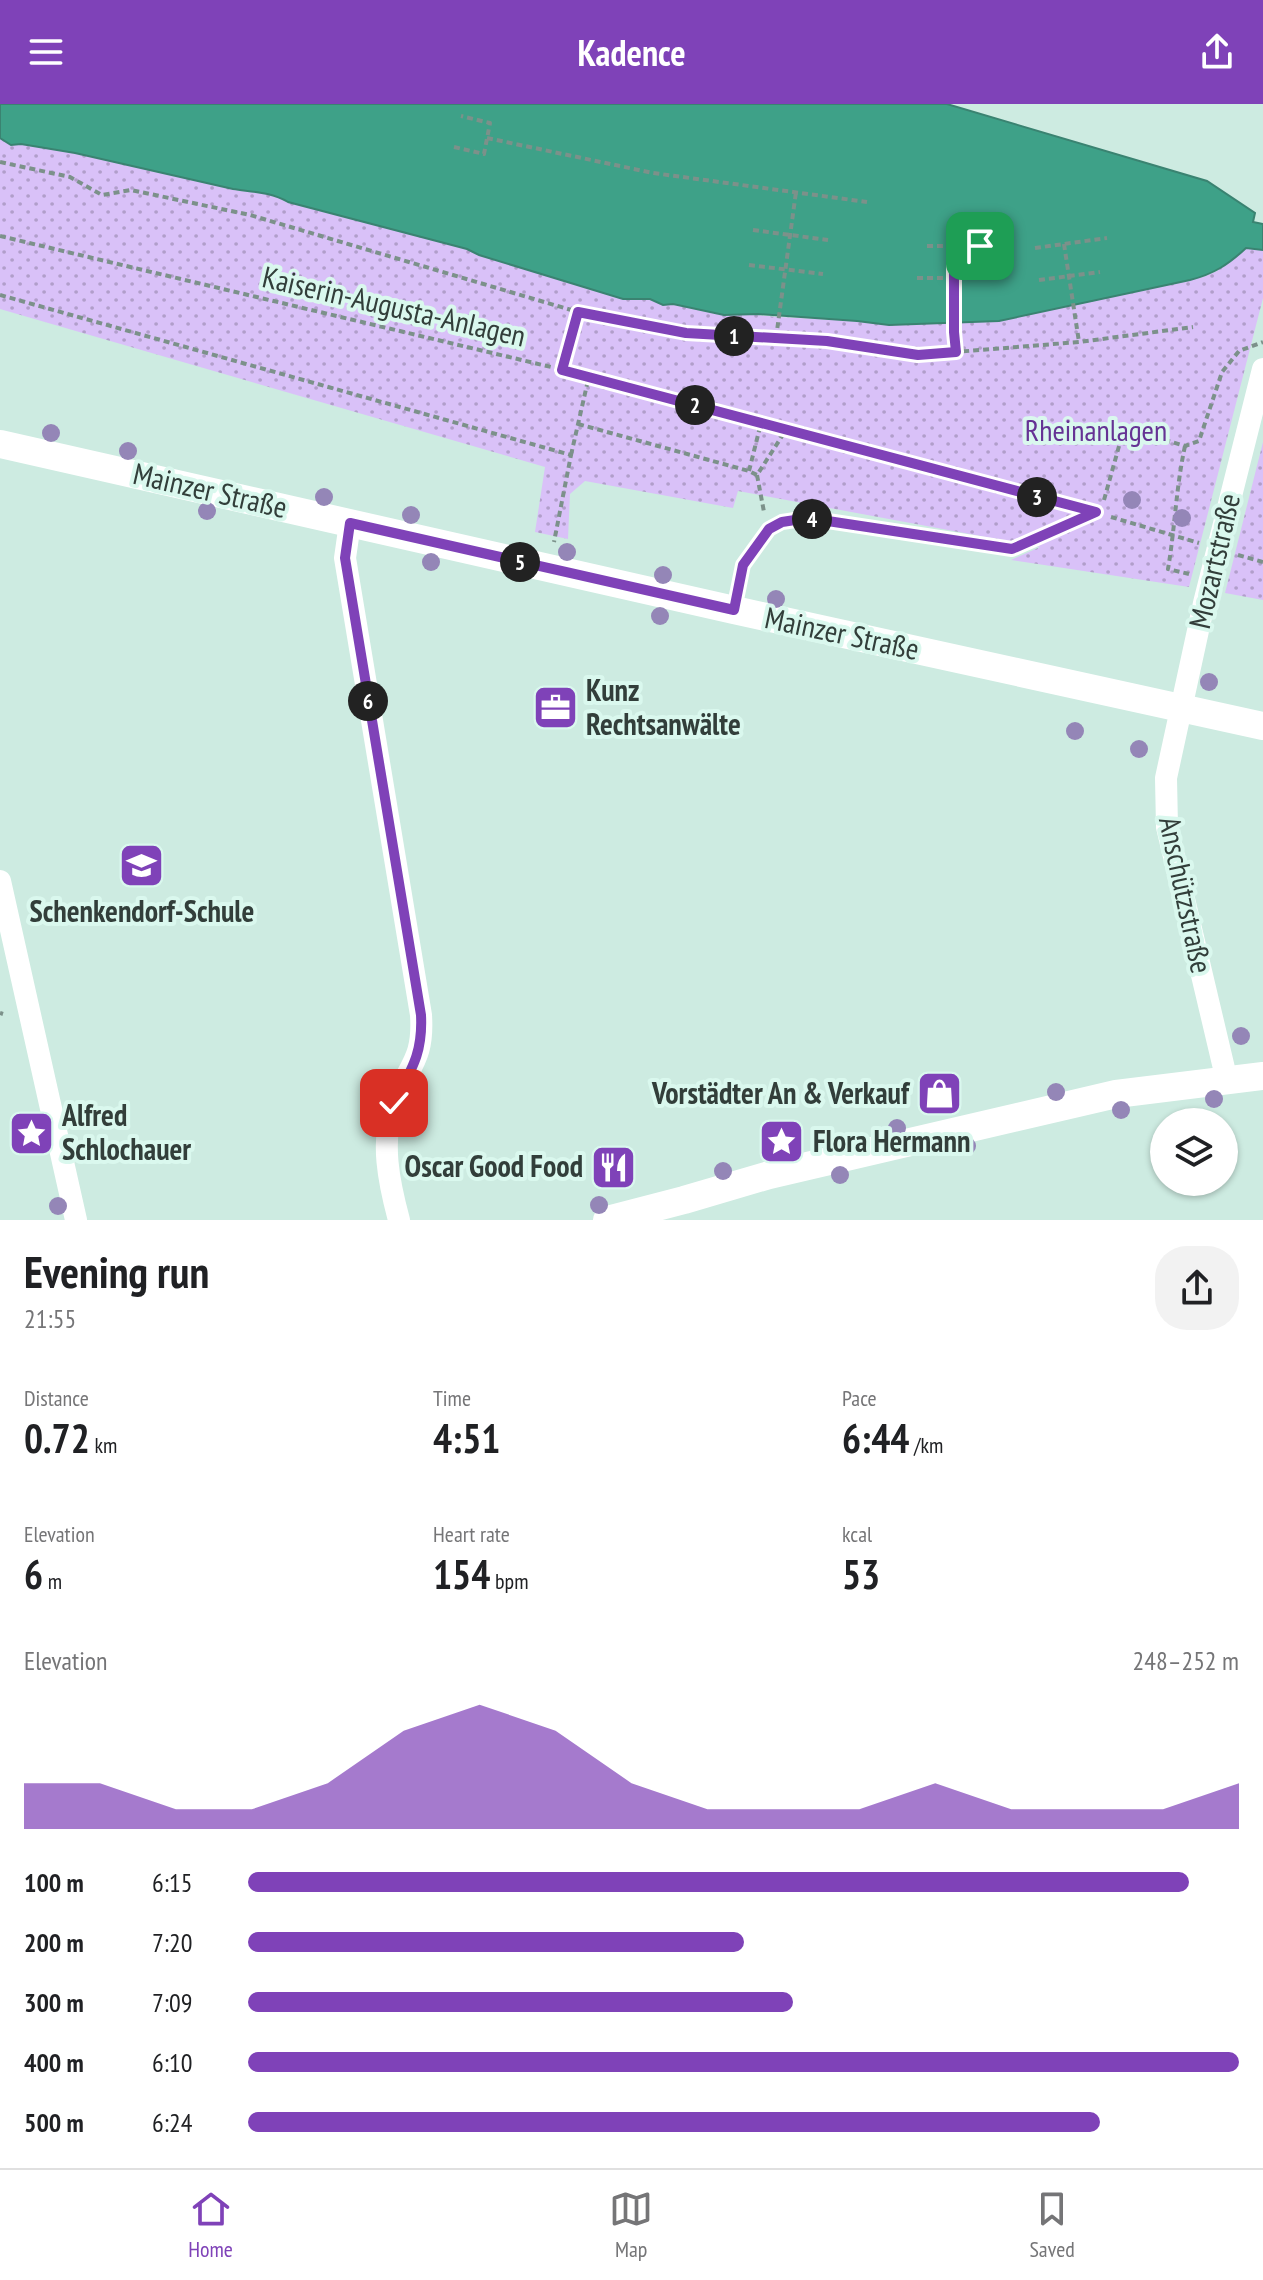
<!DOCTYPE html>
<meta charset="utf-8">
<style>
:root{--surface:#fff;--page:#f2f2f2;--text:#202124;--muted:#757577;--line:#e0e0e0;--accent:#7f42b8}
body{margin:0;font-family:"PT Sans Narrow",sans-serif;background:var(--page);color:var(--text);height:100vh;display:flex;flex-direction:column;font-size:30px;white-space:nowrap}
*{box-sizing:border-box;margin:0}
p{font-size:26px;color:var(--muted)}
.icon{flex:none;width:44px;height:44px;fill:none;stroke:currentColor;stroke-width:2;stroke-linecap:round;stroke-linejoin:round}
.map{position:relative;height:1116px;overflow:hidden}
.drawer{display:flex;flex-direction:column;background:var(--surface);flex:1}
.drawer>*{flex:none}
.fabs{position:absolute;left:1150px;top:1004px;display:grid;gap:16px}
.fabs a{display:grid;place-items:center;width:88px;height:88px;border-radius:50%;background:var(--surface);box-shadow:0 2px 6px #0004;font-size:40px}
.pin{position:absolute;display:grid;place-items:center;width:68px;height:68px;color:#fff;margin:-34px;border-radius:16px;box-shadow:0 4px 12px #0006}
.km{position:absolute;width:40px;height:40px;margin:-20px;border-radius:50%;background:#222;color:#fff;font-size:22px;line-height:40px;text-align:center}
.round{display:grid;place-items:center;flex:none;width:84px;height:84px;border-radius:32px;background:var(--page)}
.overview{display:flex;align-items:center;justify-content:space-between;height:136px;padding:0 24px}
h1{font-size:44px;font-weight:700;line-height:60px}
.metrics{display:grid;grid-template-columns:repeat(3,1fr);gap:12px;height:136px;padding:8px 24px}
.metrics div{display:grid;align-content:center}
.metrics b{font-size:40px;font-weight:700}
.metrics small{font-size:22px;font-weight:400}
.metrics p{font-size:22px}
.chart{height:224px;padding:16px 24px}
.chart p{display:flex;justify-content:space-between}
.chart svg{width:100%;height:144px;margin-top:8px;fill:var(--accent);opacity:.7}
ul{padding:0 24px;list-style:none;font-size:26px}
li{display:grid;grid-template-columns:128px 96px 1fr;align-items:center;height:60px}
li i{height:20px;border-radius:10px;background:var(--accent)}
header{display:flex;justify-content:space-between;align-items:center;height:104px;padding:0 24px;background:var(--accent);color:#fff;font-size:36px;font-weight:700}
.tab-bar{display:flex;justify-content:space-around;align-items:center;height:112px;border-top:2px solid var(--line);background:var(--surface);font-size:22px;color:var(--muted)}
.tab-bar a{display:grid;justify-items:center;gap:4px}
.tab-bar .on{color:var(--accent)}
.map>svg:first-child{display:block}
</style>
<header><svg class="icon" aria-label="menu" viewBox="0 0 24 24"><path d="M4 6h16M4 12h16M4 18h16"/></svg>Kadence<svg class="icon" aria-label="share" viewBox="0 0 24 24"><path d="M12 15V3M7 8l5-5 5 5M5 13v7h14v-7"/></svg></header>
<div class="map">
<svg width="1263" height="1116" viewBox="0 0 1263 1116">
<defs>
<pattern id="park-dots" width="8" height="8" patternUnits="userSpaceOnUse" patternTransform="scale(2)"><rect width="8" height="8" fill="#d9c1f8"/><path d="M2 2h.1M6 6h.1" fill="none" stroke="#b19eca" stroke-width="1.8" stroke-linecap="round"/></pattern>
</defs>
<rect width="100%" height="100%" fill="#cdebe1"/>
<g fill="url(#park-dots)">
<path d="M0,34l11,7 10,-1 54,9 158,36c20,3 38,3 56,13l178,47 12,6 144,44h27l13,6 10,-1 20,5 85,8 79,4 32,4 110,-4 204,-44 14,-6 29,-24 17,3v48l-74,289 -178,-27 29,-13 -302,-56 -5,17 -148,-27 -15,13 -2,45 -33,-7 10,-65 -545,-158z"/>
<path d="M1263,338v158l-38,-7z"/>
</g>
<path fill="#3ea188" stroke="#3a8371" stroke-width="2" d="M0,0h947l260,77 48,32 -2,9 10,2v26l-17,-2c-17,16 -32,26 -56,32l-191,41 -110,4 -32,-4 -99,-7 -34,1 -51,-11 -10,1 -13,-6h-27l-144,-44 -12,-6 -179,-47c-17,-10 -35,-10 -55,-13l-158,-36 -54,-9 -10,1 -11,-7z"/>
<g fill="none" stroke-linecap="round" stroke-linejoin="round">
<g stroke="#7c918a" stroke-width="4" stroke-dasharray="6 4" stroke-linecap="butt">
<path d="M487,34l166,35 214,29"/>
<path d="M454,43l30,7 6,-31 -29,-7"/>
<path d="M0,58l70,15 32,18 29,-5 119,25 328,97 108,21 141,8 91,14 161,-13 114,-15"/>
<path d="M753,126l75,10"/>
<path d="M0,132l589,140 479,129"/>
<path d="M1064,140l15,98"/>
<path d="M927,142h53"/>
<path d="M954,142v86l2,20"/>
<path d="M1035,144l72,-10"/>
<path d="M749,161l74,9"/>
<path d="M917,174h63"/>
<path d="M1039,176l61,-8"/>
<path d="M0,191l571,160 -17,87"/>
<path d="M776,234l20,-146"/>
<path d="M562,266l16,-58"/>
<path d="M578,320l171,47 8,4 29,-45"/>
<path d="M1185,342c-9,41 -10,82 -17,123l21,5"/>
<path d="M571,351l18,-79"/>
<path d="M749,367l12,-48"/>
<path d="M757,371l7,37"/>
<path d="M1104,396l17,-61 14,-8 50,15 14,-5 23,-69 17,-21 24,-9"/>
<path d="M1111,413l88,26"/>
<path d="M1238,451l25,7"/>
<path d="M0,909l3,1"/>
</g>
<path stroke="#fff" stroke-width="11" d="M734,504l9,-43 26,-36 13,-7 26,-4 204,31 84,-37"/>
<g stroke="#fff" stroke-width="22">
<path d="M350,419l-5,35 76,457c3,46 -13,50 -27,88 -14,38 -5,80 5,117"/>
<path d="M0,777l76,339"/>
<path d="M1227,977l-60,-254 -1,-49 38,-175 59,-234"/>
</g>
<g stroke="#fff" stroke-width="28">
<path d="M0,340l734,166 529,116"/>
<path d="M607,1116l77,-20 85,-25 347,-81 147,-18"/>
</g>
</g>
<g fill="#9486b7">
<circle cx="51" cy="329" r="9"/>
<circle cx="128" cy="347" r="9"/>
<circle cx="324" cy="393" r="9"/>
<circle cx="1132" cy="396" r="9"/>
<circle cx="207" cy="407" r="9"/>
<circle cx="411" cy="411" r="9"/>
<circle cx="1182" cy="414" r="9"/>
<circle cx="567" cy="448" r="9"/>
<circle cx="431" cy="458" r="9"/>
<circle cx="663" cy="471" r="9"/>
<circle cx="776" cy="495" r="9"/>
<circle cx="660" cy="512" r="9"/>
<circle cx="1209" cy="578" r="9"/>
<circle cx="1075" cy="627" r="9"/>
<circle cx="1139" cy="645" r="9"/>
<circle cx="1241" cy="932" r="9"/>
<circle cx="1056" cy="988" r="9"/>
<circle cx="1214" cy="995" r="9"/>
<circle cx="1121" cy="1006" r="9"/>
<circle cx="897" cy="1024" r="9"/>
<circle cx="967" cy="1042" r="9"/>
<circle cx="723" cy="1067" r="9"/>
<circle cx="840" cy="1071" r="9"/>
<circle cx="599" cy="1101" r="9"/>
<circle cx="58" cy="1102" r="9"/>
</g>
<g fill="none" stroke-linecap="round" stroke-linejoin="round">
<defs>
<path id="route" d="M394,999c17,-33 29,-49 27,-88l-76,-457 5,-35 384,87 9,-45 26,-36 13,-7 26,-4 204,31 84,-37 -534,-142 16,-58 108,21 141,8 91,14 38,-3 -2,-20v-86h26"/>
</defs>
<use href="#route" stroke="#fff" stroke-width="16"/>
<use href="#route" stroke="#7f42b8" stroke-width="10"/>
</g>
<defs>
<symbol id="office-square" viewBox="-11 -11 22 22"><rect x="-9" y="-9" width="18" height="18" rx="4" fill="#7f42b8" stroke="#daf8ee"/><path d="M-6-3h4V-5.5h4V-3h4V5H-6ZM-1-4.5V-3h2v-1.5ZM-6 0V1H6V0Z" fill="#fff"/></symbol>
<symbol id="school-square" viewBox="-11 -11 22 22"><rect x="-9" y="-9" width="18" height="18" rx="4" fill="#7f42b8" stroke="#daf8ee"/><path d="M0-5L7-2L0 1L-7-2ZM-4 1L0 2.5L4 1V4Q0 6-4 4Z" fill="#fff"/></symbol>
<symbol id="shop-square" viewBox="-11 -11 22 22"><rect x="-9" y="-9" width="18" height="18" rx="4" fill="#7f42b8" stroke="#daf8ee"/><path d="M-5-2.5h2.3a2.7 3.5 0 0 1 5.4 0H5L5.5 6h-11ZM-1.5-2.5h3a1.5 2.3 0 0 0-3 0Z" fill="#fff"/></symbol>
<symbol id="sight-square" viewBox="-11 -11 22 22"><rect x="-9" y="-9" width="18" height="18" rx="4" fill="#7f42b8" stroke="#daf8ee"/><path d="M0-6L1.8-2.2L6-1.7L2.9 1.2L3.7 5.4L0 3.3L-3.7 5.4L-2.9 1.2L-6-1.7L-1.8-2.2Z" fill="#fff"/></symbol>
<symbol id="restaurant-square" viewBox="-11 -11 22 22"><rect x="-9" y="-9" width="18" height="18" rx="4" fill="#7f42b8" stroke="#daf8ee"/><path d="M-5-6h1v4h1v-4h1v4h1v-4h1v5L-1.5 .5V6h-2V.5L-5-1ZM5-6V6H3V1.5H1.5Q1.5-4 5-6Z" fill="#fff"/></symbol>
</defs>
<g fill-rule="evenodd">
<use href="#office-square" x="530" y="578" width="51" height="51"/>
<use href="#school-square" x="116" y="736" width="51" height="51"/>
<use href="#shop-square" x="914" y="964" width="51" height="51"/>
<use href="#sight-square" x="6" y="1004" width="51" height="51"/>
<use href="#sight-square" x="756" y="1012" width="51" height="51"/>
<use href="#restaurant-square" x="588" y="1038" width="51" height="51"/>
</g>
<g text-anchor="middle" stroke-width="8" stroke-linejoin="round" paint-order="stroke">
<g font-size="30" fill="#323e3a" stroke="#daf8ee">
<text transform="translate(394 203) rotate(13)" y="10">Kaiserin-Augusta-Anlagen</text>
<text transform="translate(210 387) rotate(13)" y="10">Mainzer Straße</text>
<text transform="translate(1215 457) rotate(-77)" y="10">Mozartstraße</text>
<text transform="translate(842 530) rotate(12)" y="10">Mainzer Straße</text>
<text transform="translate(1185 791) rotate(78)" y="10">Anschützstraße</text>
</g>
<g font-size="30" fill="#653394" stroke="#daf8ee">
<text x="1096" y="337">Rheinanlagen</text>
</g>
<g font-size="30" font-weight="bold" fill="#323e3a" stroke="#daf8ee" text-anchor="start">
<text x="586" y="597">Kunz<tspan x="586" dy="34">Rechtsanwälte</tspan></text>
<text x="142" y="818" text-anchor="middle">Schenkendorf-Schule</text>
<text x="909" y="1000" text-anchor="end">Vorstädter An &amp; Verkauf</text>
<text x="62" y="1022">Alfred<tspan x="62" dy="34">Schlochauer</tspan></text>
<text x="813" y="1048">Flora Hermann</text>
<text x="583" y="1073" text-anchor="end">Oscar Good Food</text>
</g>
</g>
</svg>
<div class="fabs">
<a><svg class="icon" aria-label="layers" viewBox="0 0 24 24"><path d="M12 4l9 5-9 5-9-5zM3 14l9 5 9-5"/></svg></a>
</div>
<div class="pin" style="left:980px;top:142px;background:#1e9e55"><svg class="icon" aria-label="arrive" viewBox="0 0 24 24"><path d="M6 21V4h12l-3 4 3 4H6"/></svg></div>
<div class="pin" style="left:394px;top:999px;background:#d93025"><svg class="icon" aria-label="check" viewBox="0 0 24 24"><path d="M5 12l5 5 9-10"/></svg></div>
<b class="km" style="left:734px;top:232px">1</b>
<b class="km" style="left:695px;top:301px">2</b>
<b class="km" style="left:1037px;top:393px">3</b>
<b class="km" style="left:812px;top:415px">4</b>
<b class="km" style="left:520px;top:458px">5</b>
<b class="km" style="left:368px;top:597px">6</b>
</div>
<section class="drawer">
<div class="overview"><div><h1>Evening run</h1><p>21:55</p></div><a class="round"><svg class="icon" aria-label="share" viewBox="0 0 24 24"><path d="M12 15V3M7 8l5-5 5 5M5 13v7h14v-7"/></svg></a></div>
<div class="metrics">
<div><p>Distance</p><b>0.72<small> km</small></b></div>
<div><p>Time</p><b>4:51</b></div>
<div><p>Pace</p><b>6:44<small> /km</small></b></div>
</div>
<div class="metrics">
<div><p>Elevation</p><b>6<small> m</small></b></div>
<div><p>Heart rate</p><b>154<small> bpm</small></b></div>
<div><p>kcal</p><b>53</b></div>
</div>
<div class="chart"><p><span>Elevation</span>248–252 m</p>
<svg viewBox="0 0 160 44" preserveAspectRatio="none"><path d="M0 44V30L10 30L20 38L30 38L40 30L50 14L60 6L70 14L80 30L90 38L100 38L110 38L120 30L130 38L140 38L150 38L160 30V44z"/></svg>
</div>
<ul>
<li><b>100 m</b>6:15<i style="width:95%"></i></li>
<li><b>200 m</b>7:20<i style="width:50%"></i></li>
<li><b>300 m</b>7:09<i style="width:55%"></i></li>
<li><b>400 m</b>6:10<i style="width:100%"></i></li>
<li><b>500 m</b>6:24<i style="width:86%"></i></li>
</ul>
</section>
<nav class="tab-bar">
<a class="on"><svg class="icon" aria-label="home" viewBox="0 0 24 24"><path d="M3 11l9-7 9 7M6 9v11h12V9"/></svg>Home</a>
<a><svg class="icon" aria-label="map" viewBox="0 0 24 24"><path d="M3 6l6-2 6 2 6-2v14l-6 2-6-2-6 2zM9 4v14M15 6v14"/></svg>Map</a>
<a><svg class="icon" aria-label="saved" viewBox="0 0 24 24"><path d="M7 4h10v16l-5-4-5 4z"/></svg>Saved</a>
</nav>
